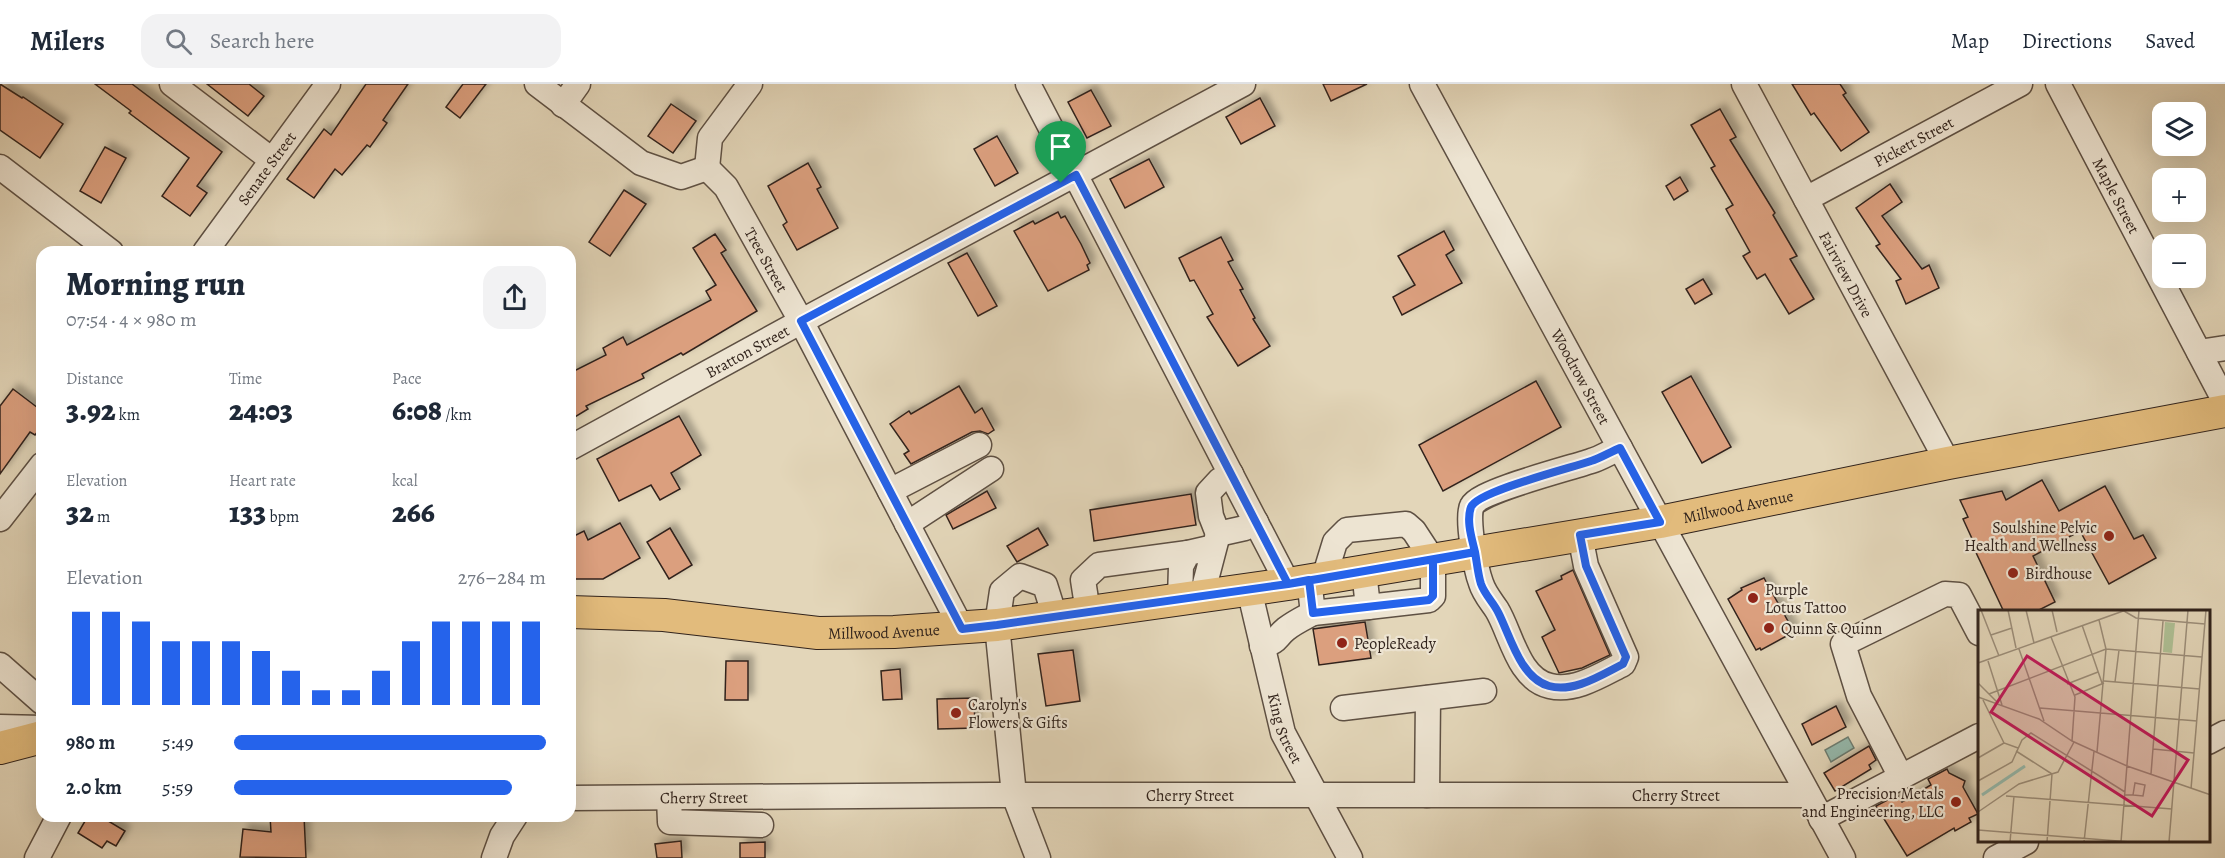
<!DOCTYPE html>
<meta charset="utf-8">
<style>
:root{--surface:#fff;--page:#f2f2f3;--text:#1f2937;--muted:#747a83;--line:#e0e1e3;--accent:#2563eb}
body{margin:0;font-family:Alegreya,serif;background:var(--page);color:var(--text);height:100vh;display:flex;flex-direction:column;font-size:22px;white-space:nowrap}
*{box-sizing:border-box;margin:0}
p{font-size:20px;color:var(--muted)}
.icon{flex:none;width:33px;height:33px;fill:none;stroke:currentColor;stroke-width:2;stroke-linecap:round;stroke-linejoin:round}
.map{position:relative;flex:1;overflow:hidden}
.side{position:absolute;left:36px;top:162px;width:540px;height:576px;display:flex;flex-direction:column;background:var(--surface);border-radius:18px;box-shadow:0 6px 24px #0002}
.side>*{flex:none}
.fabs{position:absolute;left:2152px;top:18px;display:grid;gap:12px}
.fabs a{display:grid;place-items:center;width:54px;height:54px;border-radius:12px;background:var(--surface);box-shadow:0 6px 24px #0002;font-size:30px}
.pin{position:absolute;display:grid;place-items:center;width:51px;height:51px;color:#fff;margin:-62px -26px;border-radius:50% 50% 50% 0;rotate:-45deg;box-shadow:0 0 6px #0007}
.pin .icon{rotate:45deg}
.round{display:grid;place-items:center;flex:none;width:63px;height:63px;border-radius:18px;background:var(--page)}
.headline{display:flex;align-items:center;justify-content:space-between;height:102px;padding:0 30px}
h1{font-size:33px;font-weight:800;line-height:45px}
.stats{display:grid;grid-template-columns:repeat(3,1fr);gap:9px;height:102px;padding:6px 30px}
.stats div{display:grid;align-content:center}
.stats b{font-size:30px;font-weight:800}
.stats small{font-size:16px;font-weight:400}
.stats p{font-size:16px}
.chart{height:168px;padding:12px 30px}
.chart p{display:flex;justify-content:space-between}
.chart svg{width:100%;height:108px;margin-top:6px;stroke:var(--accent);stroke-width:6}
ul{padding:0 30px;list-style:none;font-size:20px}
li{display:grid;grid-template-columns:96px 72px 1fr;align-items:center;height:45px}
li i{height:15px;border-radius:8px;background:var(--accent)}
header{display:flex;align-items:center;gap:36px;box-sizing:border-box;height:84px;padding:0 30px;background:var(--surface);border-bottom:2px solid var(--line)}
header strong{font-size:28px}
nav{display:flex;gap:33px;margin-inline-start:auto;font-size:21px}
.search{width:420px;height:54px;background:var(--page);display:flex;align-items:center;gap:15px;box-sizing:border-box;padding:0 21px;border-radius:18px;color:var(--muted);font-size:22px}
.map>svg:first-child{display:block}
</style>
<header>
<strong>Milers</strong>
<div class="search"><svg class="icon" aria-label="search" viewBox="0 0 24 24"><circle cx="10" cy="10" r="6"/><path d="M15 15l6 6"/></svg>Search here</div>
<nav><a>Map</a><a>Directions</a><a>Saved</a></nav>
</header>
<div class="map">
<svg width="2225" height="774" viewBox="0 0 2225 774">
<defs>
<filter id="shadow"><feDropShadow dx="5.5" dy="-5.5" stdDeviation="3" flood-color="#0004"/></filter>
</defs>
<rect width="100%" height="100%" fill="#e3d6b9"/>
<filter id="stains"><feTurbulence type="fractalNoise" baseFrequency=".00333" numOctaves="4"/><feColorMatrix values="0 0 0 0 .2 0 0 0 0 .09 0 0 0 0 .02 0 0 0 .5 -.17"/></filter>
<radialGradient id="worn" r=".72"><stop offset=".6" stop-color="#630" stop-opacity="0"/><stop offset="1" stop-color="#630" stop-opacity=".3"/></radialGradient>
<path fill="#95b9ac" stroke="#6d7d72" stroke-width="1.5" d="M1848,653l6,11 -23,14 -6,-12z"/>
<g fill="#db9f7e" stroke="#31231c" stroke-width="1.5" filter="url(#shadow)">
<path d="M0,0l22,14 1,-1 40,27 -23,34 -40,-28z"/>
<path d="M95,0h37l90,68 -25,34 10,7 -17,23 -28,-20 27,-38 -60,-45 2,-2z"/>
<path d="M207,0h42l15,12 -16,20z"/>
<path d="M366,0h42l-25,36 4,3 -17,24 -3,-2 -25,30 -7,-6 -21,29 -27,-19 37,-50 7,6z"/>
<path d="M463,0h23l-26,34 -14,-11z"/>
<path d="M1323,0h44l-36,17z"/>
<path d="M1792,0h48l6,9 -3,2 26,37 -28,19 -27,-38 -3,2z"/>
<path d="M1091,6l20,36 -24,12 -19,-36z"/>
<path d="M1260,14l15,28 -34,18 -15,-27z"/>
<path d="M671,20l25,17 -23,32 -25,-17z"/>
<path d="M1720,25l16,28 -6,3 45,73 -2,2 24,41 -7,3 24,40 -25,15 -24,-40 -8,5 -14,-23 7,-4 -24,-43 7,-4 -22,-37 4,-2 -24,-41z"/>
<path d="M997,52l21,37 -23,13 -21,-37z"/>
<path d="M105,63l21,11 -25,45 -21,-12z"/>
<path d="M1149,75l15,28 -39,21 -15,-29z"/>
<path d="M808,79l13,24 -4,2 21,39 -41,22 -14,-25 4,-3 -19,-36z"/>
<path d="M1680,93l8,14 -14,9 -8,-14z"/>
<path d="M1890,100l12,18 -20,14 40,53 7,-4 10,23 -33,16 -10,-23 5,-2 -25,-33 4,-2 -24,-36z"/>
<path d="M624,106l22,14 -36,52 -21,-14z"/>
<path d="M1058,128l3,6 4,-2 16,28 9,19 -3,2 2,5 -41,21 -34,-60 19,-10 2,3z"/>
<path d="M1444,147l10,19 -8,5 16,28 -60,32 -9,-18 22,-12 -17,-29z"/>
<path d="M715,150l11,16 -5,3 36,58 -74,44 -2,-2 -39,21 2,4 -58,28 2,3 -18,11v-47l36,-18 -3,-7 20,-11 4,8 84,-45 -5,-9 10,-6 -23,-37z"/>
<path d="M1221,153l12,23 -5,2 15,27 -3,1 15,28 -2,1 17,27 -32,20 -31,-49 6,-3 -19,-34 -4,1 -11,-23z"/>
<path d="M967,169l30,53 -19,10 -30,-53z"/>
<path d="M1703,195l9,15 -17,10 -9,-15z"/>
<path d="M1691,292l40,71 -29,16 -40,-71z"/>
<path d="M1536,297l25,46 -118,64 -24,-46z"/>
<path d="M959,302l16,27 7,-5 12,22 -6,4 -8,-3 -8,1 -61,32 -7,-10 5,-3 -19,-27 19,-13 2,3z"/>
<path d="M13,305l29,22v15l-7,9 -5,-3 -30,42v-68z"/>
<path d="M679,332l22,39 -30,18 9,16 -20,11 -9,-15 -32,16 -22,-42z"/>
<path d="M2042,396l17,31 46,-25 29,53 9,-4 13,23 -47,26 -29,-53 -47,25 22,46 -20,10h-31l-32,-68 2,-1 -11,-24 5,-2 -8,-17 42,-9 4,9z"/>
<path d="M987,407l9,17 -43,21 -7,-14z"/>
<path d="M1191,410l5,31 -102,16 -4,-31z"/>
<path d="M620,439l20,35 -37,21h-33v-41l14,-7 4,9z"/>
<path d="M670,444l22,37 -23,14 -22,-37z"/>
<path d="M1038,444l10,17 -31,17 -10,-16z"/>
<path d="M1573,486l37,85 -28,13 -23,5 -17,-36 13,-7 -19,-39 26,-12 -1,-3z"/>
<path d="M1764,494l30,54 -33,18 -1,-2 -4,2 -28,-51 14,-9 -1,-2z"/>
<path d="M1365,538l6,36 -52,7 -6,-36z"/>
<path d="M1073,566l7,51 -34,5 -8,-52z"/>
<path d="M726,577h22v39h-23z"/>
<path d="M900,585l2,30 -19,1 -2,-29z"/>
<path d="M974,614l1,30 -37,1 -1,-30z"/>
<path d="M1836,622l10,21 -34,18 -10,-21z"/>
<path d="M1869,662l7,14 -7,5 2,4 -36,22 -11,-18z"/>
<path d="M1947,685l2,4 16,8 -2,6 15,27 -9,4 2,4 -16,9 -1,-3 -47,28 -31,-50 21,-11 5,7 29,-17 -3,-6z"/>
<path d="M88,732h12l25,15 -9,15 -9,-5 -5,7 -24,-15z"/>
<path d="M270,732h34l2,42 -66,-1 3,-28 28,3z"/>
<path d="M681,757l1,17h-25l-2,-14z"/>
<path d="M765,758v16h-25v-15z"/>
</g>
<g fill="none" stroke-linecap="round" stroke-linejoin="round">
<defs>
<g id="minor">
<path d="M172,0l100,76"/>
<path d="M537,0l104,79 40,14 26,-9"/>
<path d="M1028,0l260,500"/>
<path id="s1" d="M1422,0l421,774"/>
<path id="s2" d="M1744,0l204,379"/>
<path id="s3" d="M2058,0l167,318"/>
<path d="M563,21l15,-21"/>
<path d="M0,83l111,85"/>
<path id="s4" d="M707,84l19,19 75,134 161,308"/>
<path d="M707,84l3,-30 40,-54"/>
<path id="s5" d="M1806,115l214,-115"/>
<path id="s6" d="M205,168l123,-168"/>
<path d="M2199,268l26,-4"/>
<path id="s7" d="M570,364l243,-133 430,-231"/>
<path d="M1231,390l-11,6 -12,13 3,23 7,18 27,-6 11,-6"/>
<path d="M890,407l89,-46"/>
<path d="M0,435l42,-54"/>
<path d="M907,440l84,-55"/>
<path d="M1580,451l6,31 40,91 -3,7c-22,11 -48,28 -73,22 -32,-7 -39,-53 -53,-76 -6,-9 -13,-17 -16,-27 -5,-13 -15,-66 -9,-77 7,-15 99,-38 119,-45 10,-3 19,-9 29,-13"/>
<path d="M1324,494l11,-36 12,-12 59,-6 8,7 19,29v36l-4,4 -61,7 -4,-36"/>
<path d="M1309,496l4,33 55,-6"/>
<path id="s8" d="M1249,505l34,144 67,125"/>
<path d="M1202,511l16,-61"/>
<path d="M1180,515l1,-33 7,-13 26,-6"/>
<path d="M1088,528l-5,-32 16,-15 89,-12"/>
<path d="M1262,562c17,-5 13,-8 24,-17 9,-7 18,-11 27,-16"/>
<path d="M0,581l42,37"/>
<path d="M1343,624l141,-17"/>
<path d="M0,643l42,1"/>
<path d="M2208,658l17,-9"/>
<path d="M1901,693l-42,-81 -16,-52 102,-50 14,1 20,38"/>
<path d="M1427,711l1,-97"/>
<path id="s9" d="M570,714l422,-3h816"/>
<path d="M669,714l1,24 91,3"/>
<path d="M1821,735l158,-83"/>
<path d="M37,774l22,-42"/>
<path d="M494,774l8,-22 13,-20"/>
<path d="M1038,774l-24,-63 -17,-170 5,-34 18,-15 25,9 10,32"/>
<path d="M1996,774l30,-16"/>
</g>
<g id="major">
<path id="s10" d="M570,528l94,3 154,18 76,-1 103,-7 291,-41 372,-62 288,-59 277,-52"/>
<path d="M0,664l42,-11"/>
</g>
</defs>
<use href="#minor" stroke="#5e5043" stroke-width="27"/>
<use href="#major" stroke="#31231c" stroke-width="34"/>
<use href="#minor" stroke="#ede4d2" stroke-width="24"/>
<use href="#major" stroke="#e2bb7c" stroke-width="32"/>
</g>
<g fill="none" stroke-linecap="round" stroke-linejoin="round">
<defs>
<path id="route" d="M1061,99l-260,138 161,308 35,-4 291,-41 21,-4 4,33 116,-13 4,-4v-36l42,-8c2,11 3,23 6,32 4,11 12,18 17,28 12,23 22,66 51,74 25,7 52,-11 74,-22l3,-7 -40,-91 -6,-31 80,-13 -40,-74c-10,4 -19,10 -29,13 -20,7 -113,30 -120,46 -5,14 1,32 4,45l-151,26 -36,6 -212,-409 -15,8"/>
</defs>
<use href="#route" stroke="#fff" stroke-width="12"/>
<use href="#route" stroke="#2563eb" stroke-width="8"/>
</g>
<g fill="#8f2418" stroke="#ede4d2" stroke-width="2">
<circle cx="2109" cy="452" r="6"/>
<circle cx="2013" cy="489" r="6"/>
<circle cx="1753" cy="514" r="6"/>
<circle cx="1769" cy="544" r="6"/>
<circle cx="1342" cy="559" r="6"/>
<circle cx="956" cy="629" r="6"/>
<circle cx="1956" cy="718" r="6"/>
</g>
<g text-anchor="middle" stroke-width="4.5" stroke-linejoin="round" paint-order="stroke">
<g font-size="16" fill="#31231c" stroke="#ede4d2">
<text dy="6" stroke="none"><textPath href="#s5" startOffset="122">Pickett Street</textPath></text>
<text dy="6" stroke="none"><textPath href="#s6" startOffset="104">Senate Street</textPath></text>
<text dy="6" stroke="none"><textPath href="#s3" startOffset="126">Maple Street</textPath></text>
<text dy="6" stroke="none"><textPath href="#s4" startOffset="110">Tree Street</textPath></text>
<text dy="6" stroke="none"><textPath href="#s2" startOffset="216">Fairview Drive</textPath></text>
<text dy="6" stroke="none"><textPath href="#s7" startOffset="202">Bratton Street</textPath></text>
<text dy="6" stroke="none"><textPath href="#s1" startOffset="333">Woodrow Street</textPath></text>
<text dy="6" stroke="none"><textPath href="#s10" startOffset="1179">Millwood Avenue</textPath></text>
<text dy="6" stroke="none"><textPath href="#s10" startOffset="315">Millwood Avenue</textPath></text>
<text dy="6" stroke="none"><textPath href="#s8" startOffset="144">King Street</textPath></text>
<text dy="6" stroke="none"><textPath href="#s9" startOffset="620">Cherry Street</textPath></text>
<text dy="6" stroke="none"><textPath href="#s9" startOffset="1106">Cherry Street</textPath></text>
<text dy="6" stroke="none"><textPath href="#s9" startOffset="134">Cherry Street</textPath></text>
</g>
<g font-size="16" fill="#31231c" stroke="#ede4d2" text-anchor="start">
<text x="2097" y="449" text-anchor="end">Soulshine Pelvic<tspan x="2097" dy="18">Health and Wellness</tspan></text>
<text x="2025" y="495">Birdhouse</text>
<text x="1765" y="511">Purple<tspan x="1765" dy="18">Lotus Tattoo</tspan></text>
<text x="1781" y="550">Quinn &amp; Quinn</text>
<text x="1354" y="565">PeopleReady</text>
<text x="968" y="626">Carolyn's<tspan x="968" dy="18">Flowers &amp; Gifts</tspan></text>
<text x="1944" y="715" text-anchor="end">Precision Metals<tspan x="1944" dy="18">and Engineering, LLC</tspan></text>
</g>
</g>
<g transform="translate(1978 526)">
<rect width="232" height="232" fill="#e3d6b9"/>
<path d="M187,12l10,1 -3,30 -9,-1z" fill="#aebf94"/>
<path fill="none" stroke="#95b9ac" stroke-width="3" d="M4,185l43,-29"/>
<path fill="none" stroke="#9c8e7a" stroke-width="1.5" d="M3,0l18,46M30,0l8,38M48,0l8,33M74,0l5,22M146,1l12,7 69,6M104,15l20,58M13,25l21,-7M73,27l24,60 -3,44M41,39l25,72M10,51l14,44M0,53l148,-53M126,71l96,8M137,72l4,-32M0,73l19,19M89,74l31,-12M11,84l117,-45 96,8M97,85l29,-12M0,87l61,22 33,22 55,25 84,29M5,90l21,43 14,5M62,98l157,13M175,139l41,4M38,141l36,23 -5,68M119,142l9,-103 -7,-29M0,148l26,-15M173,164l12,-153M0,171l34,-19 10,-22 9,-7 94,59M213,179l15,-179M147,185h8l10,1 2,-11 -10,-2 -2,12M28,186l166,13M0,202l41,-28 39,-12 16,-30M0,220l153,12M32,232l4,-46M106,232l10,-91M143,232l18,-232M191,232l19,-232"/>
<path fill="#c2185b" fill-opacity="0.15" stroke="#c2185b" stroke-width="3" d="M49,46l161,104 -36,56 -161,-104z"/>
<rect width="232" height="232" fill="none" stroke="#31231c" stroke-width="3"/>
</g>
<rect width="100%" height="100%" filter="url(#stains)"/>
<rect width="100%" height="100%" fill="url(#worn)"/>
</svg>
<div class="fabs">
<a><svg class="icon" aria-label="layers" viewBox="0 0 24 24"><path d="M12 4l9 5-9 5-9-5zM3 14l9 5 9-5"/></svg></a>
<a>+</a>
<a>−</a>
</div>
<div class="pin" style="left:1061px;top:99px;background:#1e9e55"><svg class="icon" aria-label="arrive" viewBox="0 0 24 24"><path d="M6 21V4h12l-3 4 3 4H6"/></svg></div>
<section class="side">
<div class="headline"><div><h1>Morning run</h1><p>07:54 · 4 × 980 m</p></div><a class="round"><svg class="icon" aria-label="share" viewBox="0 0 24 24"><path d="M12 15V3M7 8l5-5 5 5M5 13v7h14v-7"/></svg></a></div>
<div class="stats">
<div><p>Distance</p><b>3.92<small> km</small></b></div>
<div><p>Time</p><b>24:03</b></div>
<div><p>Pace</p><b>6:08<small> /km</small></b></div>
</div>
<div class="stats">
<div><p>Elevation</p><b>32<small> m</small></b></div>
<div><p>Heart rate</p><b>133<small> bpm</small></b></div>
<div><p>kcal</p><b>266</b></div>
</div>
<div class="chart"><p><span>Elevation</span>276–284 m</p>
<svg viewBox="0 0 160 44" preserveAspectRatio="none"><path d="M5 44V6M15 44V6M25 44V10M35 44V18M45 44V18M55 44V18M65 44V22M75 44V30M85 44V38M95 44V38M105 44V30M115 44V18M125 44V10M135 44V10M145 44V10M155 44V10"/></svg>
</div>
<ul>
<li><b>980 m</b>5:49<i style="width:100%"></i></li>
<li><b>2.0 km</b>5:59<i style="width:89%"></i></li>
</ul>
</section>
</div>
